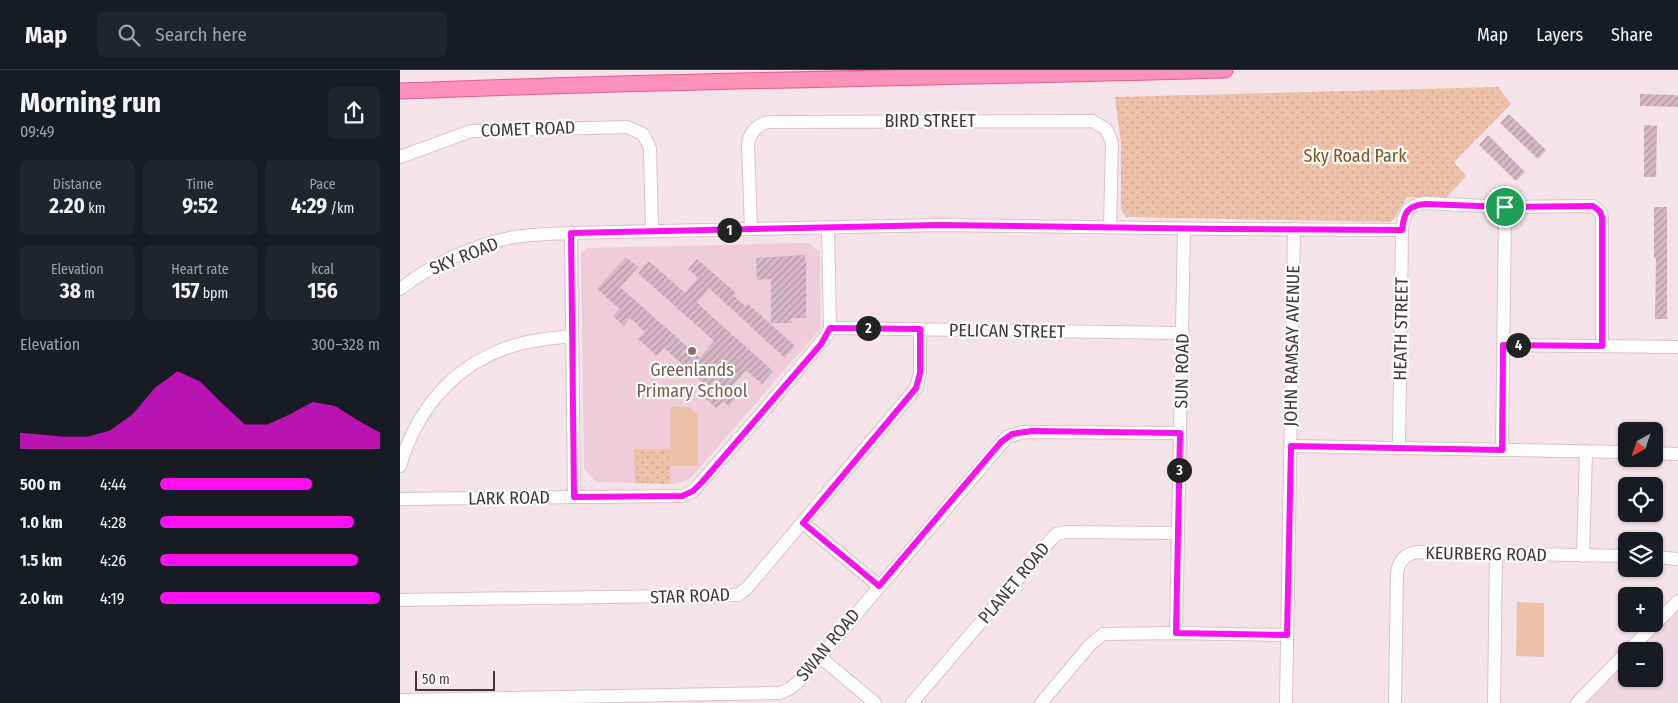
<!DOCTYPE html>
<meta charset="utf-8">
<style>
:root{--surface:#171b24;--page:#20242c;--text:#f1f3f6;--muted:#9ea1a6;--line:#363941;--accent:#ff10f2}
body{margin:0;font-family:"Fira Sans Condensed",sans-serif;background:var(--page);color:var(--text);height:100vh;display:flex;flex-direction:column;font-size:19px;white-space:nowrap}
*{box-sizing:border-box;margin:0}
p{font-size:16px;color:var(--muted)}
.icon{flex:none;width:28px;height:28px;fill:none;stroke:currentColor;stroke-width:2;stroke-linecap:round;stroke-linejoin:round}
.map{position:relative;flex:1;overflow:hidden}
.drawer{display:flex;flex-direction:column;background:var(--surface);width:400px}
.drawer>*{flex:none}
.needle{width:32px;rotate:220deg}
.controls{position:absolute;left:1218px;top:352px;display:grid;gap:10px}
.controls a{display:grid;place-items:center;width:45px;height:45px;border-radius:8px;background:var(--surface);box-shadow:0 1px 4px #0004;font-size:25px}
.scale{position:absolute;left:15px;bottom:12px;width:80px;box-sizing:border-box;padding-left:5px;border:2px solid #47333d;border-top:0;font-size:14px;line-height:18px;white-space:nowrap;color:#47333d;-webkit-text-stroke:4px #fff;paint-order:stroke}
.pin{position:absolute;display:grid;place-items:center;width:42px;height:42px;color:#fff;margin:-21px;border:2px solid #fff;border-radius:50%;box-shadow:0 1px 5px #0007}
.km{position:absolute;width:25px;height:25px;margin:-12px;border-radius:50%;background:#222;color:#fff;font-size:14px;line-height:25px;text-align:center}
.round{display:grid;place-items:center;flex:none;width:52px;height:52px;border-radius:8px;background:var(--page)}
.summary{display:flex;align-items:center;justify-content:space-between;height:85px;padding:0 20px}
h1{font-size:28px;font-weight:700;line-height:38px}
.figures{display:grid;grid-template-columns:repeat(3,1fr);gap:8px;height:85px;padding:5px 20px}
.figures div{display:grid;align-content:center;border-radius:8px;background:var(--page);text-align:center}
.figures b{font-size:21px;font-weight:700}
.figures small{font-size:14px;font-weight:400}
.figures p{font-size:14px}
.chart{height:140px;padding:10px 20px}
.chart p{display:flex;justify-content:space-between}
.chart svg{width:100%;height:90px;margin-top:5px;fill:var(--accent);opacity:.7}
ul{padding:0 20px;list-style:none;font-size:16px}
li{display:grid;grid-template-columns:80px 60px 1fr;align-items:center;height:38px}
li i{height:12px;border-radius:6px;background:var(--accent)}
header{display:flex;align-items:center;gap:30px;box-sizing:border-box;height:70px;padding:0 25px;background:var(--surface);border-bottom:1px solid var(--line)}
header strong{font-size:24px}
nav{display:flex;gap:28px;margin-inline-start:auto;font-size:18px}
.search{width:350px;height:45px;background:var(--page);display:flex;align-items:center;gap:12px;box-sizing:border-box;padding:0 18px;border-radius:8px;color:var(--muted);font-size:19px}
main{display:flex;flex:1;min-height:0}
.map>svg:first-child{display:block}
</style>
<header>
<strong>Map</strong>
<div class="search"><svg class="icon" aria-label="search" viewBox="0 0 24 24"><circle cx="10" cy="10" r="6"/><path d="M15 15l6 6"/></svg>Search here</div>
<nav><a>Map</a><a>Layers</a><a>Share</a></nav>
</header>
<main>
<section class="drawer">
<div class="summary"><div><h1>Morning run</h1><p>09:49</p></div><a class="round"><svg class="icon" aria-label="share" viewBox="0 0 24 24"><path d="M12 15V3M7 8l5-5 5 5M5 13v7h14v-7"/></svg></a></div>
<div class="figures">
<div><p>Distance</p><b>2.20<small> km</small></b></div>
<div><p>Time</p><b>9:52</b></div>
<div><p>Pace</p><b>4:29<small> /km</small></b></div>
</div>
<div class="figures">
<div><p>Elevation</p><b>38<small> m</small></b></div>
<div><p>Heart rate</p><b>157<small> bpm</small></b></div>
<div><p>kcal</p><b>156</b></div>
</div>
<div class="chart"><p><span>Elevation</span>300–328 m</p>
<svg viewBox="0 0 160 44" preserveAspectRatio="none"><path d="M0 44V36L10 37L20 38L30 38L40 35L50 27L60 14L70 6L80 11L90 22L100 32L110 32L120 27L130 21L140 23L150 30L160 36V44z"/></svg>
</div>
<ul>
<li><b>500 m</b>4:44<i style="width:69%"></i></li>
<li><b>1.0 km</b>4:28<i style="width:88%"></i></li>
<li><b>1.5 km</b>4:26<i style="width:90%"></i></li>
<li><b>2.0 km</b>4:19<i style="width:100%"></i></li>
</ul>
</section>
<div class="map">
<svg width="1278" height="633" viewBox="0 0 1278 633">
<defs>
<pattern id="park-dots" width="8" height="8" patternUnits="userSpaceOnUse" patternTransform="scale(1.25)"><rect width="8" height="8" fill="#edc0a8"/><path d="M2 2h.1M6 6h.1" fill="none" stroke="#cda592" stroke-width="1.8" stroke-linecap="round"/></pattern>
<pattern id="building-hatch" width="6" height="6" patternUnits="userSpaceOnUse" patternTransform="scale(1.25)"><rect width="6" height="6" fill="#d7b8c7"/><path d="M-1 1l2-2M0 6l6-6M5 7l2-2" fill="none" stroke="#b096a3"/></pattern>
</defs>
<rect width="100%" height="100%" fill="#f4e4ea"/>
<path fill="#f0d8e2" d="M1278,532v101h-99l47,-48v24h28v-28h-24z"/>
<path fill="#efccd9" d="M409,173l11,9 1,76 -131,151 -16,5 -78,-2 -12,-13 -3,-215 2,-3 4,-3z"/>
<g fill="#edc0a8">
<path d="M270,337h19l9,8v51h-28z"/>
<path d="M1117,532l27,1v54l-28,-1z"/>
</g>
<g fill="url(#park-dots)">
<path d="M1098,17l13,17 -57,58 12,14 -20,22 -39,-1 -13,22 -4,3 -264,-5 -5,-8v-65l-6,-47z"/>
<path d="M234,379h36v35l-35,-1z"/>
</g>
<g fill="url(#building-hatch)">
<path d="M1240,24l38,1v12l-38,-1z"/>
<path d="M1109,44l37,36 -8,9 -38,-36z"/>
<path d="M1244,55l13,1 -1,51h-12z"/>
<path d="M1088,65l37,37 -9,9 -37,-36z"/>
<path d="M1254,137h13v112h-12l1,-61h-2z"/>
<path d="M405,185v7h1v56h-15l1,5h-21v-44l-14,1 -1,-22z"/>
<path d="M226,187l12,10 -18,20 80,71 14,-17 -76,-68 11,-12 36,32 13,-15 -10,-9 9,-10 39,34 -2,3 12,11 2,-3 47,42 -10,12 -76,-70 -12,15 76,68 -11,13 -16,-14 -14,16 8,7 -11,13 -6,-5 -7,7 -11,-10 6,-8 -47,-42 -7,8 -19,-17 7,-7 -15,-14 -6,8 -11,-10 7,-7 -23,-20z"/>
</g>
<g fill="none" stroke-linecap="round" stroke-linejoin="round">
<defs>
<g id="minor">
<path d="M0,87l71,-26 156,-4 16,7 7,14 2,83"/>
<path d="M351,159l-3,-85c2,-12 9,-19 20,-22l324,-1 14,8 6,13 -2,85"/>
<path d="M171,163l3,264"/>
<path d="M0,219c31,-24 71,-43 109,-51 21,-4 42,-4 62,-5l369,-8 282,4 180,1"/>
<path d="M430,258l353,5"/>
<path d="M1103,275l175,2"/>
<path d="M891,376l335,6"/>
<path d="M999,378l3,-218c2,-18 5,-24 23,-27l80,4 88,-1 7,6 2,5v129"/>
<path d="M1102,380l3,-243"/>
<path d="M1254,383l24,1"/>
<path d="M0,396c18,-61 59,-107 123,-123 16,-4 33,-5 49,-7"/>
<path d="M0,429l282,-3 11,-5 68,-77 66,-79 3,-7 -2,-101"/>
<path d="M403,453l76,63"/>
<path d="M1183,486l3,-105"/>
<path d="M1254,487l24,2"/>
<path d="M0,530l338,-5 9,-7 169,-200 4,-15v-44"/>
<path d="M776,563l8,-404"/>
<path d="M1228,581l50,-50"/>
<path d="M419,586l56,47"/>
<path d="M0,630l380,-7 11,-5 9,-8 207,-243 16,-5 157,1"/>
<path d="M512,633l144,-169 10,-2 112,1"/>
<path d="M641,633l49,-58 13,-11 73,-1 111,2"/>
<path d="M886,633l8,-474"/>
<path d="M995,633l2,-131c2,-11 8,-18 20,-20l209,4"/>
<path d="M1094,633l2,-149"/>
<path d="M1177,633l49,-50"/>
</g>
<path id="major" d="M0,21c275,-11 550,-13 825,-21"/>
</defs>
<use href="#minor" stroke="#dcc0cc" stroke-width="14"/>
<use href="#major" stroke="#f15593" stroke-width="17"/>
<use href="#minor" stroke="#fff" stroke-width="12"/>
<use href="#major" stroke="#ff92bc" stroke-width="15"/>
</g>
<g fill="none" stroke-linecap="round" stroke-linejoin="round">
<defs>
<path id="route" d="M1025,134l80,3 88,-1 7,6 2,5v129l-99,-1 -1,105 -211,-4 -4,189 -111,-2 4,-200 -148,-2 -20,3 -11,8 -122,144 -76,-63 113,-135 4,-15v-44l-90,-1 -9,16 -119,138 -9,9 -11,5 -108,1 -3,-264 369,-8 282,4 180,1c2,-18 5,-24 23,-26z"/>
</defs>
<use href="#route" stroke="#fff" stroke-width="10"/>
<use href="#route" stroke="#ff10f2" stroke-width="6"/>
</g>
<circle fill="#8d6e63" stroke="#fff" stroke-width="2" cx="292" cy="281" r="5"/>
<g text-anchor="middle" stroke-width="4.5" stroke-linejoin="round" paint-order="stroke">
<g font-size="18" fill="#47333d" stroke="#fff">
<text x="530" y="57">BIRD STREET</text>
<text transform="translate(128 59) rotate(-2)" y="6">COMET ROAD</text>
<text transform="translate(64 186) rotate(-22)" y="6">SKY ROAD</text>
<text transform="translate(1001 259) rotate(-89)" y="6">HEATH STREET</text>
<text transform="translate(607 261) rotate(1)" y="6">PELICAN STREET</text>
<text transform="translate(892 276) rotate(-89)" y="6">JOHN RAMSAY AVENUE</text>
<text transform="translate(782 301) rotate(-89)" y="6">SUN ROAD</text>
<text transform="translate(109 428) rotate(-1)" y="6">LARK ROAD</text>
<text transform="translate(1086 484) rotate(1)" y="6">KEURBERG ROAD</text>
<text transform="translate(614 513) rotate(-50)" y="6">PLANET ROAD</text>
<text transform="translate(290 526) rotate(-2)" y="6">STAR ROAD</text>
<text transform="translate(428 575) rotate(-50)" y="6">SWAN ROAD</text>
</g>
<g font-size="18" fill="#7f5220" stroke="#fff">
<text x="955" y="92">Sky Road Park</text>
</g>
<g font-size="18" fill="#785e54" stroke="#fff">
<text x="292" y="306">Greenlands<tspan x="292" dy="21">Primary School</tspan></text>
</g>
</g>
</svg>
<div class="controls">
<a><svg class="needle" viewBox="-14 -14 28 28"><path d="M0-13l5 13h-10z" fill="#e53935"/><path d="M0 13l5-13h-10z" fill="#9ea1a6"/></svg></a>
<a><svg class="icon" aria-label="locate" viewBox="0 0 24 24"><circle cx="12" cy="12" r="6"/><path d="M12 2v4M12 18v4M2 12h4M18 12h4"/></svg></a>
<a><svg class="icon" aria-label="layers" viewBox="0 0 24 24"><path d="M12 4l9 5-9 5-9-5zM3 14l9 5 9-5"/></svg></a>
<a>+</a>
<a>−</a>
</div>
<div class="scale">50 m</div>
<div class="pin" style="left:1105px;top:137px;background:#1e9e55"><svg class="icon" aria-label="arrive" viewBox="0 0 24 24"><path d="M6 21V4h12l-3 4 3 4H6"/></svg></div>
<b class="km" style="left:329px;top:160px">1</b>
<b class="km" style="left:468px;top:258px">2</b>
<b class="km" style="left:779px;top:400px">3</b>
<b class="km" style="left:1118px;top:275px">4</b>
</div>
</main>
